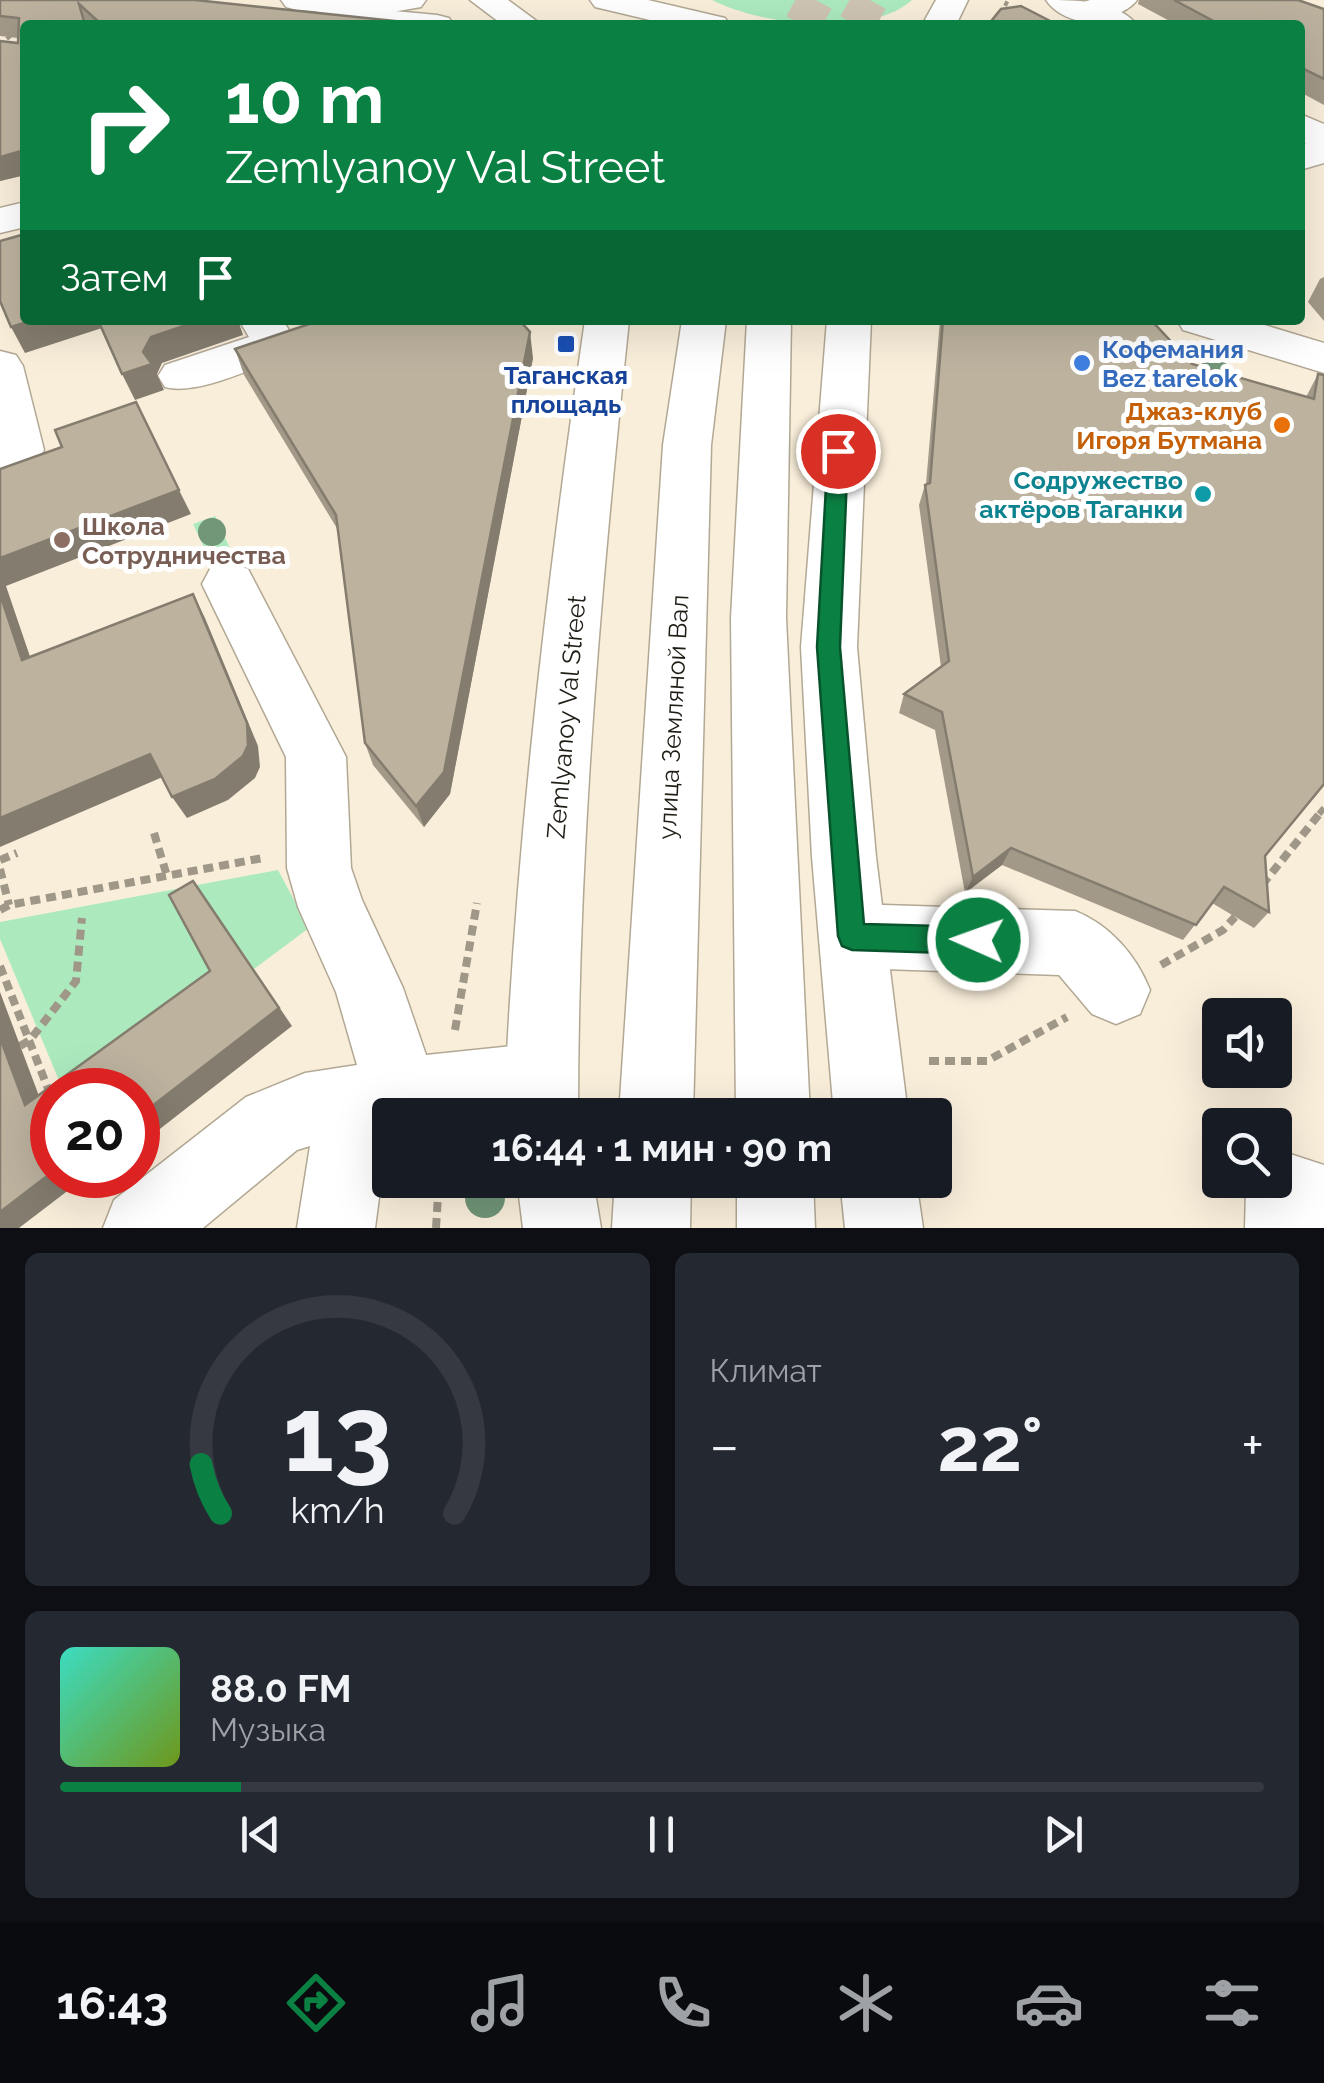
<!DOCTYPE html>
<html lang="ru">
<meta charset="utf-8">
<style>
body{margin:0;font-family:Raleway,sans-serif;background:#242831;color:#f1f3f6;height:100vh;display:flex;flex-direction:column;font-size:38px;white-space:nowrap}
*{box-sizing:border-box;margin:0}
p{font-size:32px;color:#9ea1a6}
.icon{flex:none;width:55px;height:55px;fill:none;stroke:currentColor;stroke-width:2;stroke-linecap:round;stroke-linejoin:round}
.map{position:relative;height:1228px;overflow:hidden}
.panel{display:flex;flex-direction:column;gap:25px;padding:25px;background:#0d0f14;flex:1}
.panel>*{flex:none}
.top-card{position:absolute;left:20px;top:20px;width:1285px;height:305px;border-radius:10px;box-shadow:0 10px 40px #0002;background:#0b8043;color:#fff;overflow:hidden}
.fabs{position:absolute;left:1202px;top:998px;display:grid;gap:20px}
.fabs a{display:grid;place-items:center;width:90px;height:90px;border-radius:10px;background:#171b24;box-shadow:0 10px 40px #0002;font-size:50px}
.speed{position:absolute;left:30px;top:1068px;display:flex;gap:20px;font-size:50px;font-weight:700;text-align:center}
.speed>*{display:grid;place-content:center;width:130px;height:130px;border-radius:50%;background:#171b24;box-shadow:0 10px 40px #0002;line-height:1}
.speed .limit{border:15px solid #d22;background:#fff;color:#111}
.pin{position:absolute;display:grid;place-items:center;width:85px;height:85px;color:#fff;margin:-42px;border:5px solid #fff;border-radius:50%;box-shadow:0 2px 10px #0007}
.me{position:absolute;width:110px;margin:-55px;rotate:272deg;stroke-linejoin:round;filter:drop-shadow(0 0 8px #0008)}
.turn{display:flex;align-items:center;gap:35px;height:210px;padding:0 40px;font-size:45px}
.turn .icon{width:130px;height:130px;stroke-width:2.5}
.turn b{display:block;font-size:70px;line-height:85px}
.then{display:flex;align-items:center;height:95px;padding:0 40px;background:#0003;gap:20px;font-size:38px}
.big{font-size:75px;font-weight:700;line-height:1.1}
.panel .card{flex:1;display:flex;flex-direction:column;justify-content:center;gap:15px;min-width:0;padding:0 35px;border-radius:15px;background:#242831}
.panel .dial{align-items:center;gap:0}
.dial svg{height:260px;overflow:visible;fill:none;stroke:#363941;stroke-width:7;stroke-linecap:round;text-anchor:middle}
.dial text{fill:#f1f3f6;stroke:none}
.song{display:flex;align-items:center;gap:30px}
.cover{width:120px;height:120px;border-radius:15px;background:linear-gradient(135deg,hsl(170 70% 55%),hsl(80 70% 35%))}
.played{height:10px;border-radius:5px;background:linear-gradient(90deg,#0b8043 15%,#363941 15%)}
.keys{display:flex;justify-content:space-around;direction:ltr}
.heat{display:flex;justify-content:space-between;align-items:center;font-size:55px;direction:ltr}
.panel .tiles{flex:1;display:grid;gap:25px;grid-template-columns:1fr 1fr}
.card:last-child{grid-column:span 2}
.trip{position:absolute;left:372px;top:1098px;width:580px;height:100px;border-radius:10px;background:#171b24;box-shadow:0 10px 40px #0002;font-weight:700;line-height:100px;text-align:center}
.tab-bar{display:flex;height:160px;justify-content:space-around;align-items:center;background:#090b0e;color:#9ea1a6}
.tab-bar .icon{width:70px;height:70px}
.tab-bar .current{color:#0b8043}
.tab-bar b{font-size:45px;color:#f1f3f6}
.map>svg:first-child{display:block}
</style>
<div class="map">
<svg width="1324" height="1228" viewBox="0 0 1324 1228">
<rect width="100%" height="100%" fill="#f9eeda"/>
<g fill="#aceabe">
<path d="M 712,0 L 912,0 C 868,39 761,25 712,0 Z"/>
<path d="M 215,516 L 234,557 L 231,567 L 214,568 L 193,524 Z"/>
<path d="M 278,870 L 309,928 L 254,969 L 242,951 L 63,1090 L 0,939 L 0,922 Z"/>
</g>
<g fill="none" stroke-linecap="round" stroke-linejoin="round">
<g stroke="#cec4b3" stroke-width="36" stroke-dasharray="36 18" stroke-linecap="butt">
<path d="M 802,25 L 816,0"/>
<path d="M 856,25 L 870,0"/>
</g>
<g stroke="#b2a894" stroke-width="3">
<g id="minor">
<path d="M 1090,0 L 1137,0 C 1126,15 1096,22 1078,18 L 1074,11 L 1078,4 Z"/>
<path d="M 330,5 L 437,15 L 449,18 L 454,25 L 318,22 L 314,15 L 318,8 Z"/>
<path d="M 1324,138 L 1324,163 L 1300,170 L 1300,145 Z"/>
<path d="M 239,320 L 283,320 L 297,344 L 291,354 C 257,366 198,396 165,387 L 158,376 L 165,365 L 249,337 Z"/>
<path d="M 0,351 L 16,355 L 23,366 L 44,450 L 37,462 L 0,474 Z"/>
<path d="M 229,563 L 248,569 L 346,757 L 351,868 L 362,900 L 403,988 L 426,1055 L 541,1043 L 567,1053 L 577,1079 L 567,1105 L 541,1115 L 390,1115 L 375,1228 L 297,1228 L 310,1146 L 297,1150 L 203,1228 L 103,1228 L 114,1200 L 246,1097 L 305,1073 L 357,1065 L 336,992 L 298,907 L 287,868 L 286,757 L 202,584 L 210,569 Z"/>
<path d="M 852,904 L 1075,911 C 1110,925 1136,955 1150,990 L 1140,1014 L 1116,1024 L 1092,1014 L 1059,975 L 852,968 L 828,959 L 819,936 L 828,913 Z"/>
<path d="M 1284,1152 L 1324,1165 L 1324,1228 L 1245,1228 L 1246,1190 L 1250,1180 L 1275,1180 L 1275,1156 Z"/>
</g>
</g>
<g stroke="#b2a894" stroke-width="3">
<g id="major">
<path d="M 281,0 L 426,0 L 421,7 L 375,15 L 297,10 L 286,7 Z"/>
<path d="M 470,0 L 508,0 L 542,25 L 503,25 Z"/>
<path d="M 590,0 L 648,0 L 725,18 L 730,25 L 671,25 L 595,7 Z"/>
<path d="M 936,0 L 968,0 L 956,25 L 922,25 Z"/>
<path d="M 1046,0 C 1074,0 1118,0 1137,25 C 1108,25 1064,27 1046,0 Z"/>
<path d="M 1300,114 L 1324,124 L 1324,150 L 1300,141 Z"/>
<path d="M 25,202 L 25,227 L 0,233 L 0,208 Z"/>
<path d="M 585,320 L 629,320 C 601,584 578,850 578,1115 L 504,1115 C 515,849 547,583 585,320 Z"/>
<path d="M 682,320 L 726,320 L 711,445 L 693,1115 L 619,1115 L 663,445 Z"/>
<path d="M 747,320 L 791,320 L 786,618 L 810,1115 L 736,1115 L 731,618 Z"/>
<path d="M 827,320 L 871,320 L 857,647 L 876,857 L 908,1115 L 834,1115 L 812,857 L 801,647 Z"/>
<path d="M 1177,320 L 1248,320 L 1324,343 L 1324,373 L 1183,330 Z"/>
<path d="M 517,1180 L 593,1180 L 601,1228 L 523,1228 Z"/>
<path d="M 615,1180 L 691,1180 L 690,1228 L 612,1228 Z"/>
<path d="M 737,1180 L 813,1180 L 815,1228 L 737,1228 Z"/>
<path d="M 840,1180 L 916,1180 L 923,1228 L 845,1228 Z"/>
</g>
</g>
<g stroke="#9f9788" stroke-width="4" stroke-dasharray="5 4" stroke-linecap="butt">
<path d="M 1001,14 L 1008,0"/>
<path d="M 0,45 L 15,32"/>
</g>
<path stroke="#9f9788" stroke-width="6" stroke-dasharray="8 5" stroke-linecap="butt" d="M 1319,814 L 1324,808"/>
<g stroke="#9f9788" stroke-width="8" stroke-dasharray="10 6" stroke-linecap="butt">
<path d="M 154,833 L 167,876"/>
<path d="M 0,860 L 17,853"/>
<path d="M 0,869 L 9,905"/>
<path d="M 1262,885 L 1321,812"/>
<path d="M 0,910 L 9,905 L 263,858"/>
<path d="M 1161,965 L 1223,930 L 1235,917"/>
<path d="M 0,966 L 52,1099"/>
<path d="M 455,1030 L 477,903"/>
<path d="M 20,1046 L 30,1040 L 76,981 L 82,918"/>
<path d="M 929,1061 L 987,1061 L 1067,1017"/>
<path d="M 436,1228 L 439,1180"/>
</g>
<use href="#minor" fill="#fff" fill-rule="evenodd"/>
<use href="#major" fill="#fff" fill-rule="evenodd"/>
</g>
<g fill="#719678">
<circle cx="1214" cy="365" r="12"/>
<circle cx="212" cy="532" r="14"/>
<circle cx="485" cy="1198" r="20"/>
</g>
<g fill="#a29988">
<path d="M 0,0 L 433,25 L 25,25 L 25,175 L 0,181 L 18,38 L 0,36 Z"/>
<path d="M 1139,0 L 1298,0 L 1324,9 L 1324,105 L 1300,92 L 1300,25 L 1177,25 L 1138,4 Z"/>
<path d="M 1324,277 L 1324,321 L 1308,302 L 1320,279 Z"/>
<path d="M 940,320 L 1151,320 L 1192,364 L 1306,397 L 1318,374 L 1265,856 L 1269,912 L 1254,928 L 1212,903 L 1183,940 L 1002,865 L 965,893 L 935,730 L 899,713 L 904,694 L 941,667 L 919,505 L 925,485 L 926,484 Z"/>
<path d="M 235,349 L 533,358 L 450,794 L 424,827 L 373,765 L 365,743 L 338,530 L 244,375 Z"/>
</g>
<g fill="#847d6f">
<path d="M 25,150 L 25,175 L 0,181 L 0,157 Z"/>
<path d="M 33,320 L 98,320 L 102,328 L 25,353 L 11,327 Z"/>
<path d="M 201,320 L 238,320 L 243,335 L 162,363 L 157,374 L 164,390 L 135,400 L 122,374 L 143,352 L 151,337 Z"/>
<path d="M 530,332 L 533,358 L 450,794 L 424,827 L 416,806 Z"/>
<path d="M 179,490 L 191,514 L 6,586 L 39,683 L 22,660 L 0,594 L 0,558 Z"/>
<path d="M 193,594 L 205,618 L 258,746 L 260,767 L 255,778 L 228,800 L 187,818 L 172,797 Z"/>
<path d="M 150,754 L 165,776 L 0,847 L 0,818 Z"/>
<path d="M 1011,848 L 1002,865 L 965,893 L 973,877 Z"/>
<path d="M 193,881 L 292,1026 L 138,1146 L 138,1117 L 279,1008 Z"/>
<path d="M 0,992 L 48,1120 L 25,1105 L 0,1038 Z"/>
<path d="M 51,1173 L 62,1175 L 101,1175 L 77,1193 L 70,1189 L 19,1228 L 0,1228 L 0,1212 Z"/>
</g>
<g fill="#bcb29e" stroke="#847d6f" stroke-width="2.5">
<path d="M 0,0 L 195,0 L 433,25 L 102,25 L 79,4 L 85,25 L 25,25 L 25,150 L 0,157 L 0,41 L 18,43 L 19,18 L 0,16 Z"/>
<path d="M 1174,0 L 1298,0 L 1324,9 L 1324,79 L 1300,67 L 1300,25 L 1221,25 Z"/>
<path d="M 1021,6 L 1058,25 L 988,25 L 1001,9 Z"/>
<path d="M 25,234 L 25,320 L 33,320 L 11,327 L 0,301 L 0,241 Z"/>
<path d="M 98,320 L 201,320 L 151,337 L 143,352 L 152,364 L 122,374 Z"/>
<path d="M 321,320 L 519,320 L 530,332 L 444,772 L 416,806 L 365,743 L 336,515 L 235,349 Z"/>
<path d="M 943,320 L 1151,320 L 1192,364 L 1314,399 L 1318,374 L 1324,375 L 1324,784 L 1265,856 L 1269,912 L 1224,887 L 1196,925 L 1011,848 L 973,877 L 942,712 L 904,694 L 949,661 L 925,485 L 930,483 Z"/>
<path d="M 136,402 L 179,490 L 0,558 L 0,469 L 62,447 L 55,430 Z"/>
<path d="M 0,594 L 22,660 L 193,594 L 247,723 L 248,745 L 243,756 L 215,779 L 172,797 L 150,754 L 0,818 Z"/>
<path d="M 193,881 L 279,1008 L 138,1117 L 138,1090 L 52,1090 L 52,1175 L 62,1175 L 54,1181 L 51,1173 L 0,1212 L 0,1038 L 25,1105 L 210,971 L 169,895 Z"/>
</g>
<path fill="#0b8043" stroke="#07532c" stroke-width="2.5" d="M 838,444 L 848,451 L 840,647 L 864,924 L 978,927 L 988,931 L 992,940 L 988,950 L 978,954 L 852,950 L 842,946 L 838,936 L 817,647 L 828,451 Z"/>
<rect fill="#1a4fb4" stroke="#fff" stroke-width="4" x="556" y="334" width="20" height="20" rx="5"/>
<circle fill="#3f7fe0" stroke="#fff" stroke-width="4" cx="1082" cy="363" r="10"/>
<circle fill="#e8710a" stroke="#fff" stroke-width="4" cx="1282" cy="425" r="10"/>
<circle fill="#0f9aa8" stroke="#fff" stroke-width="4" cx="1203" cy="494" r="10"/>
<circle fill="#8d6e63" stroke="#fff" stroke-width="4" cx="62" cy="540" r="10"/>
<g text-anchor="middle" stroke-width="10" stroke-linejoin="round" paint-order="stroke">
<g font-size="25" font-weight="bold" fill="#366cbe" stroke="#fff" text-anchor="start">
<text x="1102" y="358">Кофемания<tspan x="1102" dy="29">Bez tarelok</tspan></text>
</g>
<g font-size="25" font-weight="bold" fill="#164399" stroke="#fff">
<text x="566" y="384">Таганская<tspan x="566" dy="29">площадь</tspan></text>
</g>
<g font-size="25" font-weight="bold" fill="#c56008" stroke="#fff" text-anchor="end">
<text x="1262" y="420">Джаз-клуб<tspan x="1262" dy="29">Игоря Бутмана</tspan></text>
</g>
<g font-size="25" font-weight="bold" fill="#0d838f" stroke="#fff" text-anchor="end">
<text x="1183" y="489">Содружество<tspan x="1183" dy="29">актёров Таганки</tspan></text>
</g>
<g font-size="25" font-weight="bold" fill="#785e54" stroke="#fff" text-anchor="start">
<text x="82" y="535">Школа<tspan x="82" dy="29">Сотрудничества</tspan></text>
</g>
<g font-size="25" fill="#201d15" stroke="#fff">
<text transform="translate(566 717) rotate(-85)" y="9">Zemlyanoy Val Street</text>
<text transform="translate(673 717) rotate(-87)" y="9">улица Земляной Вал</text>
</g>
</g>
</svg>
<div class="fabs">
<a><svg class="icon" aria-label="sound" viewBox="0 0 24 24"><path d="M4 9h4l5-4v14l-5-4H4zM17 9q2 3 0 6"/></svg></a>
<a><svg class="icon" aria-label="search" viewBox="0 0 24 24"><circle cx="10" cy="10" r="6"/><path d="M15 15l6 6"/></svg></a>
</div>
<div class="speed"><div class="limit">20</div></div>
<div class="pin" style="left:838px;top:451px;background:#d93025"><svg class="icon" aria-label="arrive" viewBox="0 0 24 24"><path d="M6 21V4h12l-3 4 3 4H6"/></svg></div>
<svg class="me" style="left:978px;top:940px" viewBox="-20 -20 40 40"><circle r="17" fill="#0b8043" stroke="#fff" stroke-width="3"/><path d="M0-11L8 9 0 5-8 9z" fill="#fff"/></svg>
<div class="trip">16:44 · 1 мин · 90 m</div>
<div class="top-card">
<div class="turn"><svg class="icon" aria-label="right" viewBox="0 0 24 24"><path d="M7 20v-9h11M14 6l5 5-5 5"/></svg><div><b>10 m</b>Zemlyanoy Val Street</div></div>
<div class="then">Затем<svg class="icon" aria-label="arrive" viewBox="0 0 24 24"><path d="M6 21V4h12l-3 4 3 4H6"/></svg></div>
</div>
</div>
<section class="panel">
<div class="tiles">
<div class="card dial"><svg viewBox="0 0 100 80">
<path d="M14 69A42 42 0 1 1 86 69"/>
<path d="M14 69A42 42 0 0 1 8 54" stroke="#0b8043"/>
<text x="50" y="56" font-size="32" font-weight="700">13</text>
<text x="50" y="72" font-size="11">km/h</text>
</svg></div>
<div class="card"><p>Климат</p>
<div class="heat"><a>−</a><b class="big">22°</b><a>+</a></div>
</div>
<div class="card">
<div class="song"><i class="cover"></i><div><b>88.0 FM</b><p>Музыка</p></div></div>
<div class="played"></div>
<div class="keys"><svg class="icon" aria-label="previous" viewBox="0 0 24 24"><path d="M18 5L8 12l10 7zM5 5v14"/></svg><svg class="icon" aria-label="pause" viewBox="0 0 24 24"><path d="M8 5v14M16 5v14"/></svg><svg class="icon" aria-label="next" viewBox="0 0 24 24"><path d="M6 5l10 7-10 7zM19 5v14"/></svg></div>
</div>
</div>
</section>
<nav class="tab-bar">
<b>16:43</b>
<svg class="icon current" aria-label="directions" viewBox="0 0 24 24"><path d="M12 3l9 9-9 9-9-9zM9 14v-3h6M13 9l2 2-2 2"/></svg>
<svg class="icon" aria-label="music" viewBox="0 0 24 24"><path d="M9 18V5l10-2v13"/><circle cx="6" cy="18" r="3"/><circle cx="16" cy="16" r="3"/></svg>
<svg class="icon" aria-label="phone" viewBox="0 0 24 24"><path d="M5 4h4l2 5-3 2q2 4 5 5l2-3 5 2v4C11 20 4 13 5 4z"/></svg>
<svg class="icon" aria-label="climate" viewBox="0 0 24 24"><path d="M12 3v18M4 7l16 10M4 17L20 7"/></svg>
<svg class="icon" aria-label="car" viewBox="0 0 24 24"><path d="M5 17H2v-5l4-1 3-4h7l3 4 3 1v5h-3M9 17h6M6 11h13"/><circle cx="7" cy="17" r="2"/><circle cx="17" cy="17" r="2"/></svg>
<svg class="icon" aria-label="filters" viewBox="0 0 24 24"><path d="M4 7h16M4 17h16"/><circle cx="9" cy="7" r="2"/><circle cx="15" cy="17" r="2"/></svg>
</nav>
